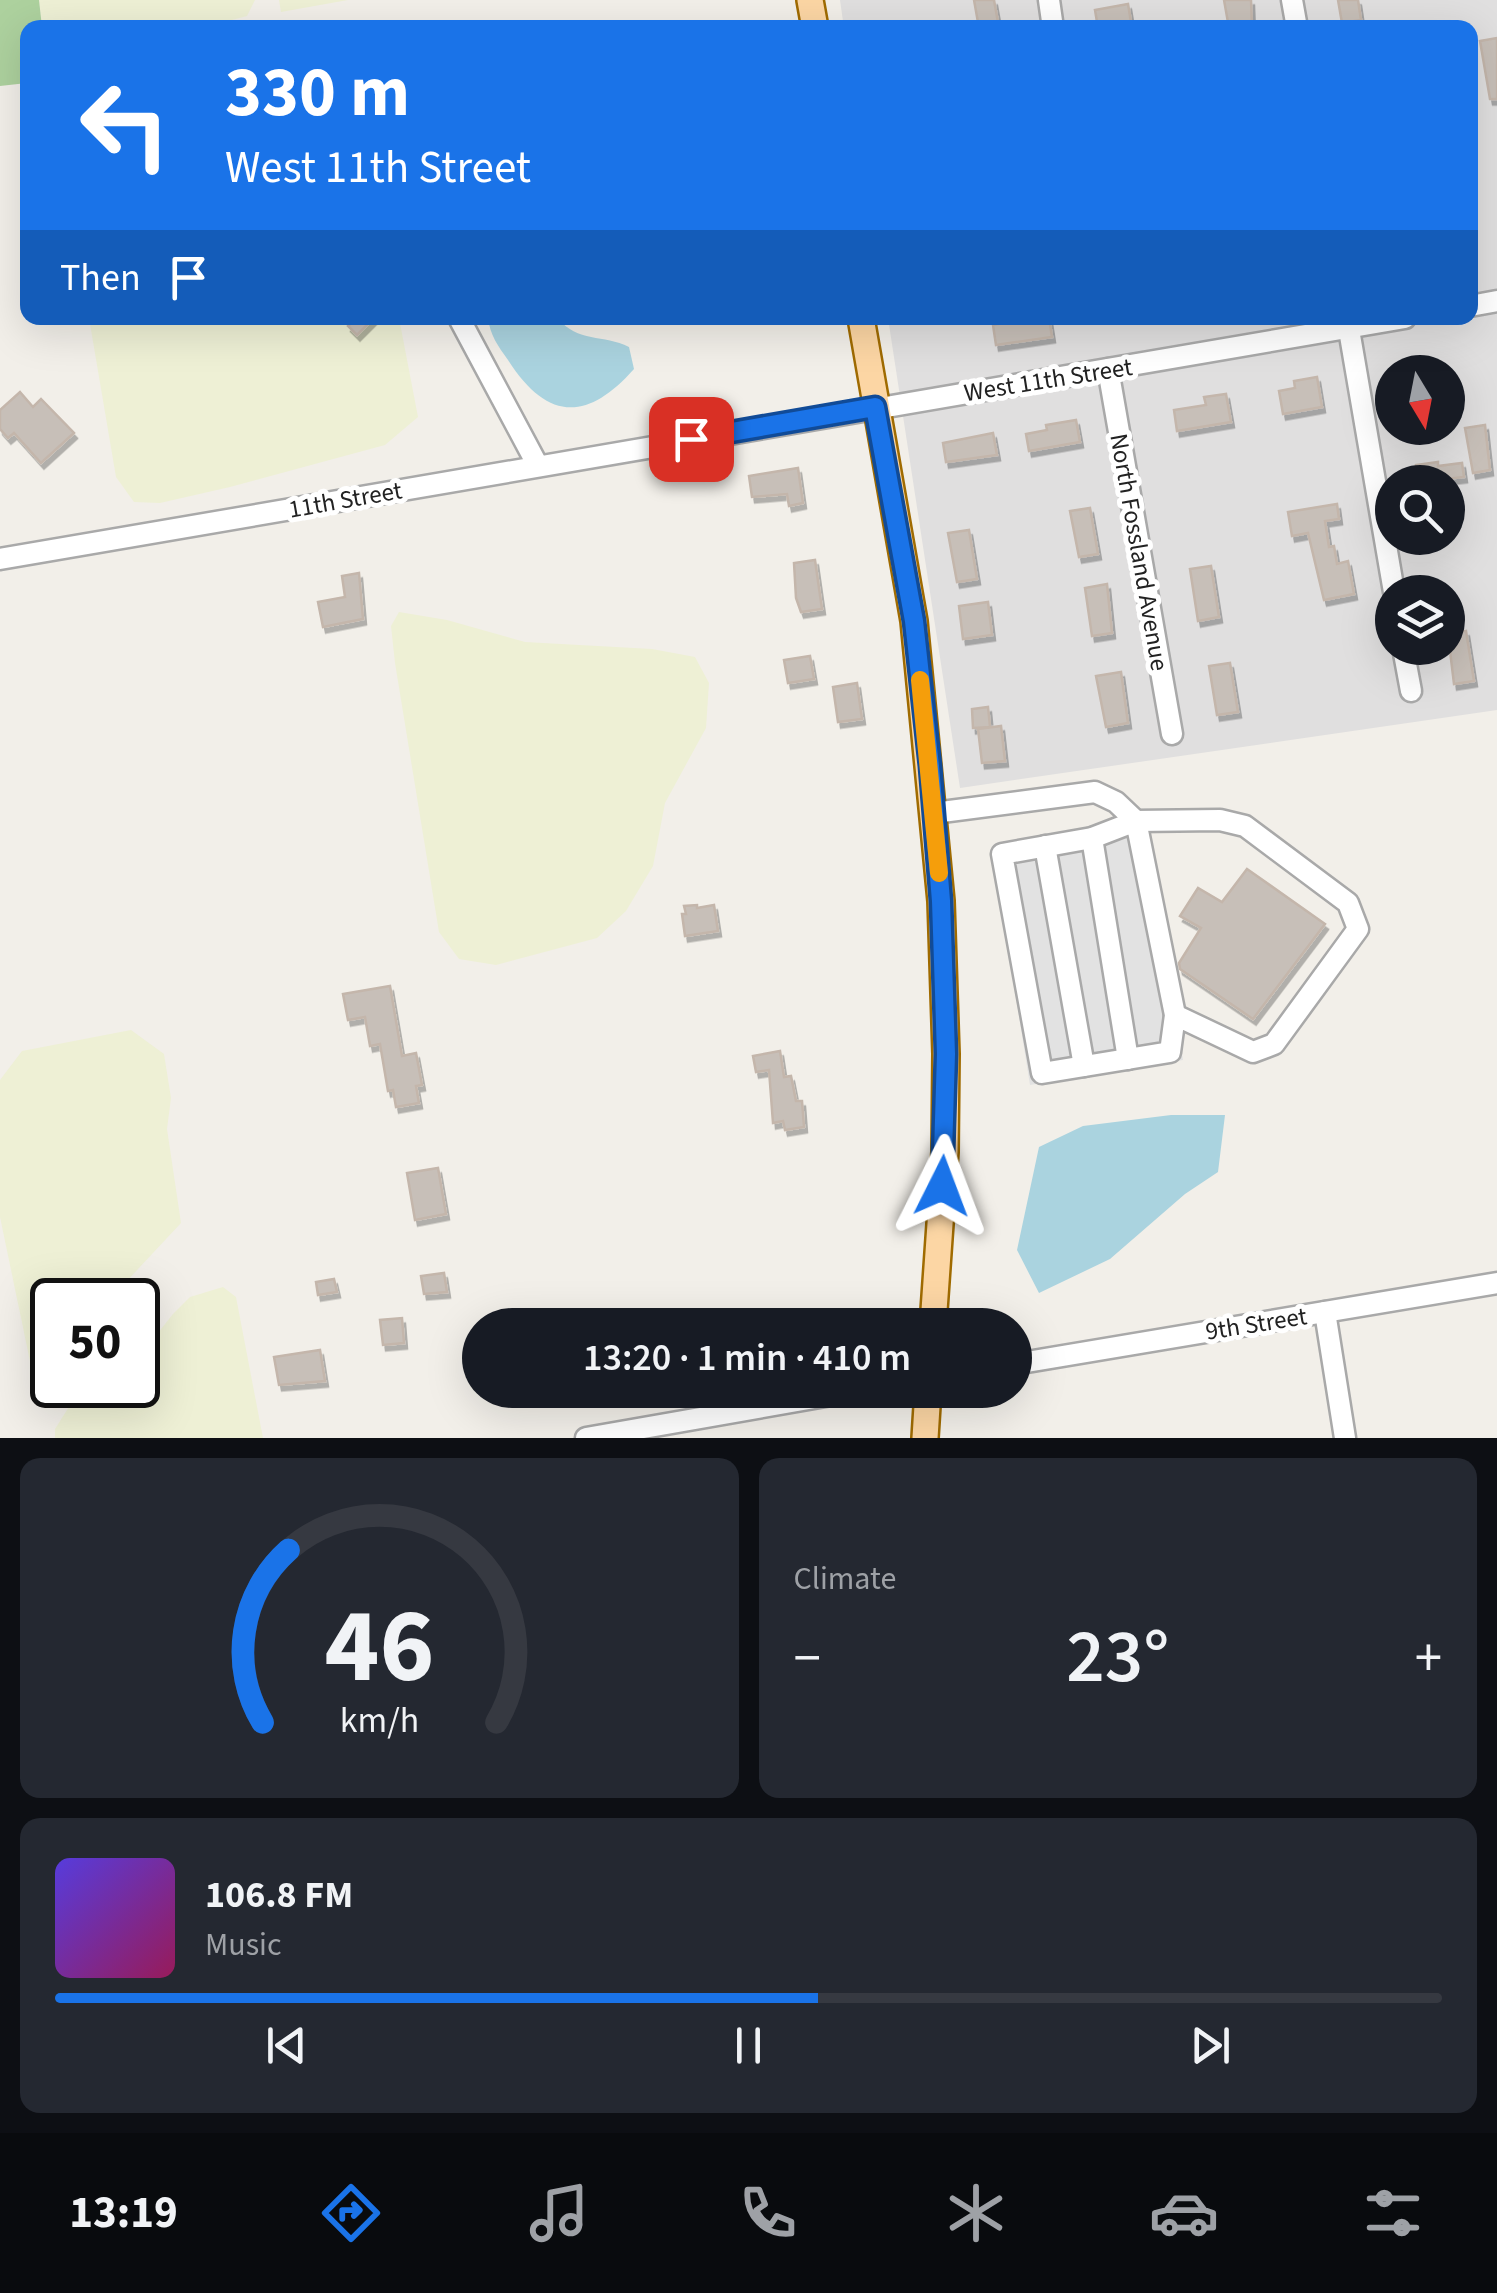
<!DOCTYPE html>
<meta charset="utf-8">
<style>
body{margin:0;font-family:"Source Sans 3",sans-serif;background:#242831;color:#f1f3f6;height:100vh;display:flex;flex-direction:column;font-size:38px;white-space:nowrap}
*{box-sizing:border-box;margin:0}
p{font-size:32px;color:#9ea1a6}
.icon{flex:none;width:55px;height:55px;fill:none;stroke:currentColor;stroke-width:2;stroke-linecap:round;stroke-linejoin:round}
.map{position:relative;height:1438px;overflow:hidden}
.drawer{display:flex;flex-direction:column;gap:20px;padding:20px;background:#0d0f14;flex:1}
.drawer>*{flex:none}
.hud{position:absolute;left:20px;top:20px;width:1458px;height:305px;border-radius:20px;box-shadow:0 10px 40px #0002;background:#1a73e8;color:#fff;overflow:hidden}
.needle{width:65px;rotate:170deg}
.buttons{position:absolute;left:1375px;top:355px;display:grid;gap:20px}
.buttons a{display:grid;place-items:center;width:90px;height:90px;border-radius:50%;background:#171b24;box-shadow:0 10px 40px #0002;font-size:50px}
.speed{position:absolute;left:30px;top:1278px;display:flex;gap:20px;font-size:50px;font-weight:700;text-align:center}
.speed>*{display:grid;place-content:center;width:130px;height:130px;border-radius:50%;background:#171b24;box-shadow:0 10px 40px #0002;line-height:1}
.speed .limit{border:5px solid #111;border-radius:15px;background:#fff;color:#111}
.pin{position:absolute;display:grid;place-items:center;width:85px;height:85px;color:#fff;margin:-42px;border-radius:20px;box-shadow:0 5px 15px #0006}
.me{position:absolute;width:110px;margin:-55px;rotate:3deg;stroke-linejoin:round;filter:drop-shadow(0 0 8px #0008)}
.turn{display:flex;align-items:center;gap:35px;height:210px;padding:0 40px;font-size:45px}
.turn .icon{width:130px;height:130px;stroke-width:2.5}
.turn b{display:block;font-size:70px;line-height:85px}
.then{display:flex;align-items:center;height:95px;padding:0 40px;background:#0003;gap:20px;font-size:38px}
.big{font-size:75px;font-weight:600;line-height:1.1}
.drawer .tile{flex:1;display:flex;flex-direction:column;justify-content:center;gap:15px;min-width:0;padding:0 35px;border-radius:20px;background:#242831}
.drawer .dial{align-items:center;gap:0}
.dial svg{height:260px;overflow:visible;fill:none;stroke:#363941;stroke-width:7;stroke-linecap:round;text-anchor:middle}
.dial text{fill:#f1f3f6;stroke:none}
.song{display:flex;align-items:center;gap:30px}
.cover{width:120px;height:120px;border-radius:15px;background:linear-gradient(135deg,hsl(250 70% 55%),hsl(330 70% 35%))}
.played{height:10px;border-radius:5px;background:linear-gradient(90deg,#1a73e8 55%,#363941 55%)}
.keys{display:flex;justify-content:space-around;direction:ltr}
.heat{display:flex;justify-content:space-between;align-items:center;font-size:55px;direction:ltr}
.drawer .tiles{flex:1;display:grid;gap:20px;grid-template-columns:1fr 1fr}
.tile:last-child{grid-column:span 2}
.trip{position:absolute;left:462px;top:1308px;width:570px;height:100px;border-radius:50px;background:#171b24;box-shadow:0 10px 40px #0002;font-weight:600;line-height:100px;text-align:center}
.tab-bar{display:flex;height:160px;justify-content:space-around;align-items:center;background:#090b0e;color:#9ea1a6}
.tab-bar .icon{width:70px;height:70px}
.tab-bar .on{color:#1a73e8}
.tab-bar b{font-size:45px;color:#f1f3f6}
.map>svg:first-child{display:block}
</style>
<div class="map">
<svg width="1497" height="1438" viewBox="0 0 1497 1438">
<defs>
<filter id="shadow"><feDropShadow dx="3" dy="5.5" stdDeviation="0" flood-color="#0004"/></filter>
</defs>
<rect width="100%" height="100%" fill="#f2efe9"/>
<path fill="#e0dfdf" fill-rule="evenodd" d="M 840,0 L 1497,0 L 1497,710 L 960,788 L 888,318 L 1470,318 L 1470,28 L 844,28 ZM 1392,372 L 1448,372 L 1448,428 L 1392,428 ZM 1392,482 L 1448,482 L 1448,538 L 1392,538 ZM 1392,592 L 1448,592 L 1448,648 L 1392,648 Z"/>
<g fill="#eef0d5">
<path d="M 39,0 L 255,0 L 247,16 L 202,28 L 42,27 Z"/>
<path d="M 279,0 L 348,0 L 281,12 Z"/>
<path d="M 89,318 L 399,318 L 418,417 L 385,445 L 230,487 L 160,503 L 134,502 L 116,477 Z"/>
<path d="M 399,612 L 447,620 L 525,642 L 652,649 L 695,657 L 709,683 L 706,728 L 665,803 L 653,866 L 626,911 L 597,938 L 496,965 L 459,959 L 439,932 L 395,663 L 391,626 Z"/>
<path d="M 131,1030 L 164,1054 L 171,1098 L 167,1129 L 181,1223 L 109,1300 L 52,1300 L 52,1367 L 31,1366 L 0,1217 L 0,1080 L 22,1051 Z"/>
<path d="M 223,1287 L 236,1297 L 263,1438 L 55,1438 L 55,1429 L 72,1402 L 100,1385 L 138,1385 L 138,1358 L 173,1314 L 190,1297 Z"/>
</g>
<path fill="#add19e" d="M 0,0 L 39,0 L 42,27 L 28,28 L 27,83 L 0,86 Z"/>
<path fill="#e2e2e2" d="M 1143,829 L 1183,1060 L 1030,1085 L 993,854 Z"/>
<g fill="#aad3df">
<path d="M 488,318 L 558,318 C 577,343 604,334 629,347 L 634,369 C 587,422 547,421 508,360 C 498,346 490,335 488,318 Z"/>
<path d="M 1171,1115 L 1225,1115 L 1218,1172 L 1185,1194 L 1110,1259 L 1039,1293 L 1017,1250 L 1039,1147 L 1083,1126 Z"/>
</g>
<g fill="#c7bfb8" stroke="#c4b6ab" stroke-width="2.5" filter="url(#shadow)">
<path d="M 974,0 L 994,0 L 999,28 L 979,28 Z"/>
<path d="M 1224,0 L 1251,0 L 1252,28 L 1229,28 Z"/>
<path d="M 1338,0 L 1358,0 L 1361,20 L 1342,23 Z"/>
<path d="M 1128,4 L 1132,28 L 1098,28 L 1095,10 Z"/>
<path d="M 1497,38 L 1497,99 L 1490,99 L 1480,41 Z"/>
<path d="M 356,318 L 374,318 L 357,335 L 348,326 Z"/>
<path d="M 1014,318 L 1049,318 L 1052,337 L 996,345 L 993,325 L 1014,321 Z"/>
<path d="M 1317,377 L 1322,407 L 1283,414 L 1279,391 L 1295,388 L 1294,381 Z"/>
<path d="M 20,392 L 33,407 L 41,399 L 74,433 L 41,463 L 14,433 L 8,438 L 0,429 L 0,410 Z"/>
<path d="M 1226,394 L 1231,422 L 1177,431 L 1174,410 L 1206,405 L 1204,397 Z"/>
<path d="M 1076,420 L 1080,442 L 1029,451 L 1026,434 L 1047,430 L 1046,425 Z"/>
<path d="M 1485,425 L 1490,470 L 1473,473 L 1465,428 Z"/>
<path d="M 993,433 L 997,455 L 946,462 L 943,443 Z"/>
<path d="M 1438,462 L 1438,466 L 1462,463 L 1464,477 L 1418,482 L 1416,465 Z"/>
<path d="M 798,468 L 803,503 L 789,506 L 787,494 L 752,497 L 749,476 Z"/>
<path d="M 1337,504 L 1339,519 L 1325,521 L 1329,547 L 1334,546 L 1337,564 L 1348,561 L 1354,594 L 1324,600 L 1308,533 L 1292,536 L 1288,512 Z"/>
<path d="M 1090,508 L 1098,554 L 1079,557 L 1070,511 Z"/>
<path d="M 969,530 L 977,579 L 957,582 L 948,533 Z"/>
<path d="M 815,560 L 822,609 L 801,612 L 796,598 L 794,563 Z"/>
<path d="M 1211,566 L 1219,617 L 1198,621 L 1190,569 Z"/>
<path d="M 359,573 L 363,619 L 323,627 L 318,602 L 345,597 L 342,576 Z"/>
<path d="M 1107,584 L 1112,633 L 1092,636 L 1085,588 Z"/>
<path d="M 988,602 L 992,635 L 963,639 L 959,606 Z"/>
<path d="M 1466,631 L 1474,681 L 1454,684 L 1448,634 Z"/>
<path d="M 810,656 L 814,679 L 788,683 L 784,660 Z"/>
<path d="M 1230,663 L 1238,712 L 1217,715 L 1209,666 Z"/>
<path d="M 1121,672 L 1128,723 L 1106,727 L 1096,676 Z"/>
<path d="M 857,683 L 862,719 L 838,722 L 833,687 Z"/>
<path d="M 988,707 L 990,727 L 973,728 L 972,709 Z"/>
<path d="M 1001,726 L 1005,761 L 982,763 L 978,729 Z"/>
<path d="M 1247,869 L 1325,924 L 1253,1019 L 1180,969 L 1179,963 L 1201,928 L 1180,916 L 1198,888 L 1222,902 Z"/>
<path d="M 697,905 L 697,908 L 714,905 L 718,931 L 685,936 L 682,914 L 686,914 L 684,906 Z"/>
<path d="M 390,986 L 402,1056 L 416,1053 L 422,1085 L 416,1086 L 419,1103 L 396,1107 L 393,1090 L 388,1091 L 380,1044 L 370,1046 L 365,1017 L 348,1020 L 343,994 Z"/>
<path d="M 780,1051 L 784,1077 L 791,1076 L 796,1101 L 802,1101 L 804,1127 L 785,1130 L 783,1121 L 773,1123 L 769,1070 L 756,1072 L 753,1056 Z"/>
<path d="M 438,1168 L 446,1214 L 415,1220 L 407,1173 Z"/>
<path d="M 444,1273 L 447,1292 L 424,1294 L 421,1276 Z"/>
<path d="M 334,1279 L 337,1292 L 318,1295 L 316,1282 Z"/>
<path d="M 402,1318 L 404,1343 L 383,1345 L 380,1320 Z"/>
<path d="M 320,1350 L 325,1381 L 279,1385 L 274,1357 Z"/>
</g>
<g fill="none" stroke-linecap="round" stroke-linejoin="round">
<g stroke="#a9a9a9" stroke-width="25">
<g id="minor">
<path d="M 1049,0 L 1053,28"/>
<path d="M 1292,0 L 1297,28"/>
<path d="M 1470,306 L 1497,301"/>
<path d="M 459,318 L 538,466"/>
<path d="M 1347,318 L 1394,592"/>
<path d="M 1108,369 L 1172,734"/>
<path d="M 0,559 L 1405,318"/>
<path d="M 1403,648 L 1411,691"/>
<path d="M 934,813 L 1095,792 L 1116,802 L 1136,821 L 1220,820 L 1245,826 L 1348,903 L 1358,929 L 1274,1044 L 1253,1052 L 1175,1015"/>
<path d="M 1136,821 L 1175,1015 L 1170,1052 L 1042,1073 L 1002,854 L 1092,838 Z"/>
<path d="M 1092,838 L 1128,1059"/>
<path d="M 1045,846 L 1084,1066"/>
<path d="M 1325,1312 L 1345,1438"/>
<path d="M 1015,1364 L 1497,1283"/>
<path d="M 586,1438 L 860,1390"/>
</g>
</g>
<g stroke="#a06b00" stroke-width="30">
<g id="major">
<path d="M 810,0 L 815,28"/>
<path d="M 861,318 L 914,621 L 941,901 L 946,1054 L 945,1152 L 933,1325"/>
<path d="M 925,1438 L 928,1390"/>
</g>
</g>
<use href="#minor" stroke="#fff" stroke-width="20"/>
<use href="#major" stroke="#fcd6a4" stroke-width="25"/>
</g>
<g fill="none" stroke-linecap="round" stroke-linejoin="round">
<g stroke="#114b97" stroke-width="25">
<path id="route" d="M 691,439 L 875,407 L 914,621 L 930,766 L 941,901 L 946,1054 L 942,1186"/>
</g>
<use href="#route" stroke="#1a73e8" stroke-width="18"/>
<path stroke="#f59e0b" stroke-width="18" d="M 920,680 L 939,873"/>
</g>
<g text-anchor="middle" stroke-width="10" stroke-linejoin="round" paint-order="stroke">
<g font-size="25" fill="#222" stroke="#fff">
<text transform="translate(1048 379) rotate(-9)" y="9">West 11th Street</text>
<text transform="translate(345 499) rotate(-10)" y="9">11th Street</text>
<text transform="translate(1140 552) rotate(80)" y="9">North Fossland Avenue</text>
<text transform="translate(1256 1323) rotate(-9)" y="9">9th Street</text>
</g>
</g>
</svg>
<div class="buttons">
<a><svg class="needle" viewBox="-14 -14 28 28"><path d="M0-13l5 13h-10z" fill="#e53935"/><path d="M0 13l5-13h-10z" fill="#9ea1a6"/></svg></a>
<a><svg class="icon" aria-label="search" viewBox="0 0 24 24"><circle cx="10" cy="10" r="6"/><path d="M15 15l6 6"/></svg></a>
<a><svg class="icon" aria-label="layers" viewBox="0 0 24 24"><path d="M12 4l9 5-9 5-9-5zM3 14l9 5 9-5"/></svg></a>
</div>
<div class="speed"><div class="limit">50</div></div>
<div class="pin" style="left:691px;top:439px;background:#d93025"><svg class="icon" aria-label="arrive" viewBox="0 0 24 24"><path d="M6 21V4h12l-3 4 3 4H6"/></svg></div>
<svg class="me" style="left:942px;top:1186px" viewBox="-20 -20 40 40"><path d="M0-17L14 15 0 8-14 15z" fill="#1a73e8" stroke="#fff" stroke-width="4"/></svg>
<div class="trip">13:20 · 1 min · 410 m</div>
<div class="hud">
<div class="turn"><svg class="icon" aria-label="left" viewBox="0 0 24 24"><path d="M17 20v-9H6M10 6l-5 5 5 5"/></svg><div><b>330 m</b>West 11th Street</div></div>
<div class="then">Then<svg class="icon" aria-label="arrive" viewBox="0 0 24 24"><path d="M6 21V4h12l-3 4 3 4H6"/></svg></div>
</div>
</div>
<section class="drawer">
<div class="tiles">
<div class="tile dial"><svg viewBox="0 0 100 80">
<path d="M14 69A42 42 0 1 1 86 69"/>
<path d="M14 69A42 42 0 0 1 22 16" stroke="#1a73e8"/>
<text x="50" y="56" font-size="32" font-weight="700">46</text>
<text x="50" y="72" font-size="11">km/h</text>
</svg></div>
<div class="tile"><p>Climate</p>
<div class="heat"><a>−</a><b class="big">23°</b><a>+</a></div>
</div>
<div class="tile">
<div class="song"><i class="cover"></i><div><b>106.8 FM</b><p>Music</p></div></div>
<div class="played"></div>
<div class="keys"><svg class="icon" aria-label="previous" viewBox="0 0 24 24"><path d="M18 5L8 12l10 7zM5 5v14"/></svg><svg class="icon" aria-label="pause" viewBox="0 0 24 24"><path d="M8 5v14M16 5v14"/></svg><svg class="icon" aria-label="next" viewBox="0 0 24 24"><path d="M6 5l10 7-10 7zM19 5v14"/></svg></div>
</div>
</div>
</section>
<nav class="tab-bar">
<b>13:19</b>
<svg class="icon on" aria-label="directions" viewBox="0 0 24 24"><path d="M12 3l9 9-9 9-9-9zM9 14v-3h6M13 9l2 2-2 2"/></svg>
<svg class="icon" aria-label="music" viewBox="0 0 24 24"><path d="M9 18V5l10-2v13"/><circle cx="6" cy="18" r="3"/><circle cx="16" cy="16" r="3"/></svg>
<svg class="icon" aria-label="phone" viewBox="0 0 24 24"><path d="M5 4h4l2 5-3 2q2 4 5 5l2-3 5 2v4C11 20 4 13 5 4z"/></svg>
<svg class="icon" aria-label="climate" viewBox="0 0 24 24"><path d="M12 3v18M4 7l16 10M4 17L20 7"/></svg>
<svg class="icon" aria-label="car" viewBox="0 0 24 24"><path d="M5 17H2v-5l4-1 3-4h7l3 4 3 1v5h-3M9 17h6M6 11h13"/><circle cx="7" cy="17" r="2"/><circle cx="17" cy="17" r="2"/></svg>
<svg class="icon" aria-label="filters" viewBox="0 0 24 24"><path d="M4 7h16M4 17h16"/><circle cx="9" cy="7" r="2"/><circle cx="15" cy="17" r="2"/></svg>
</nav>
